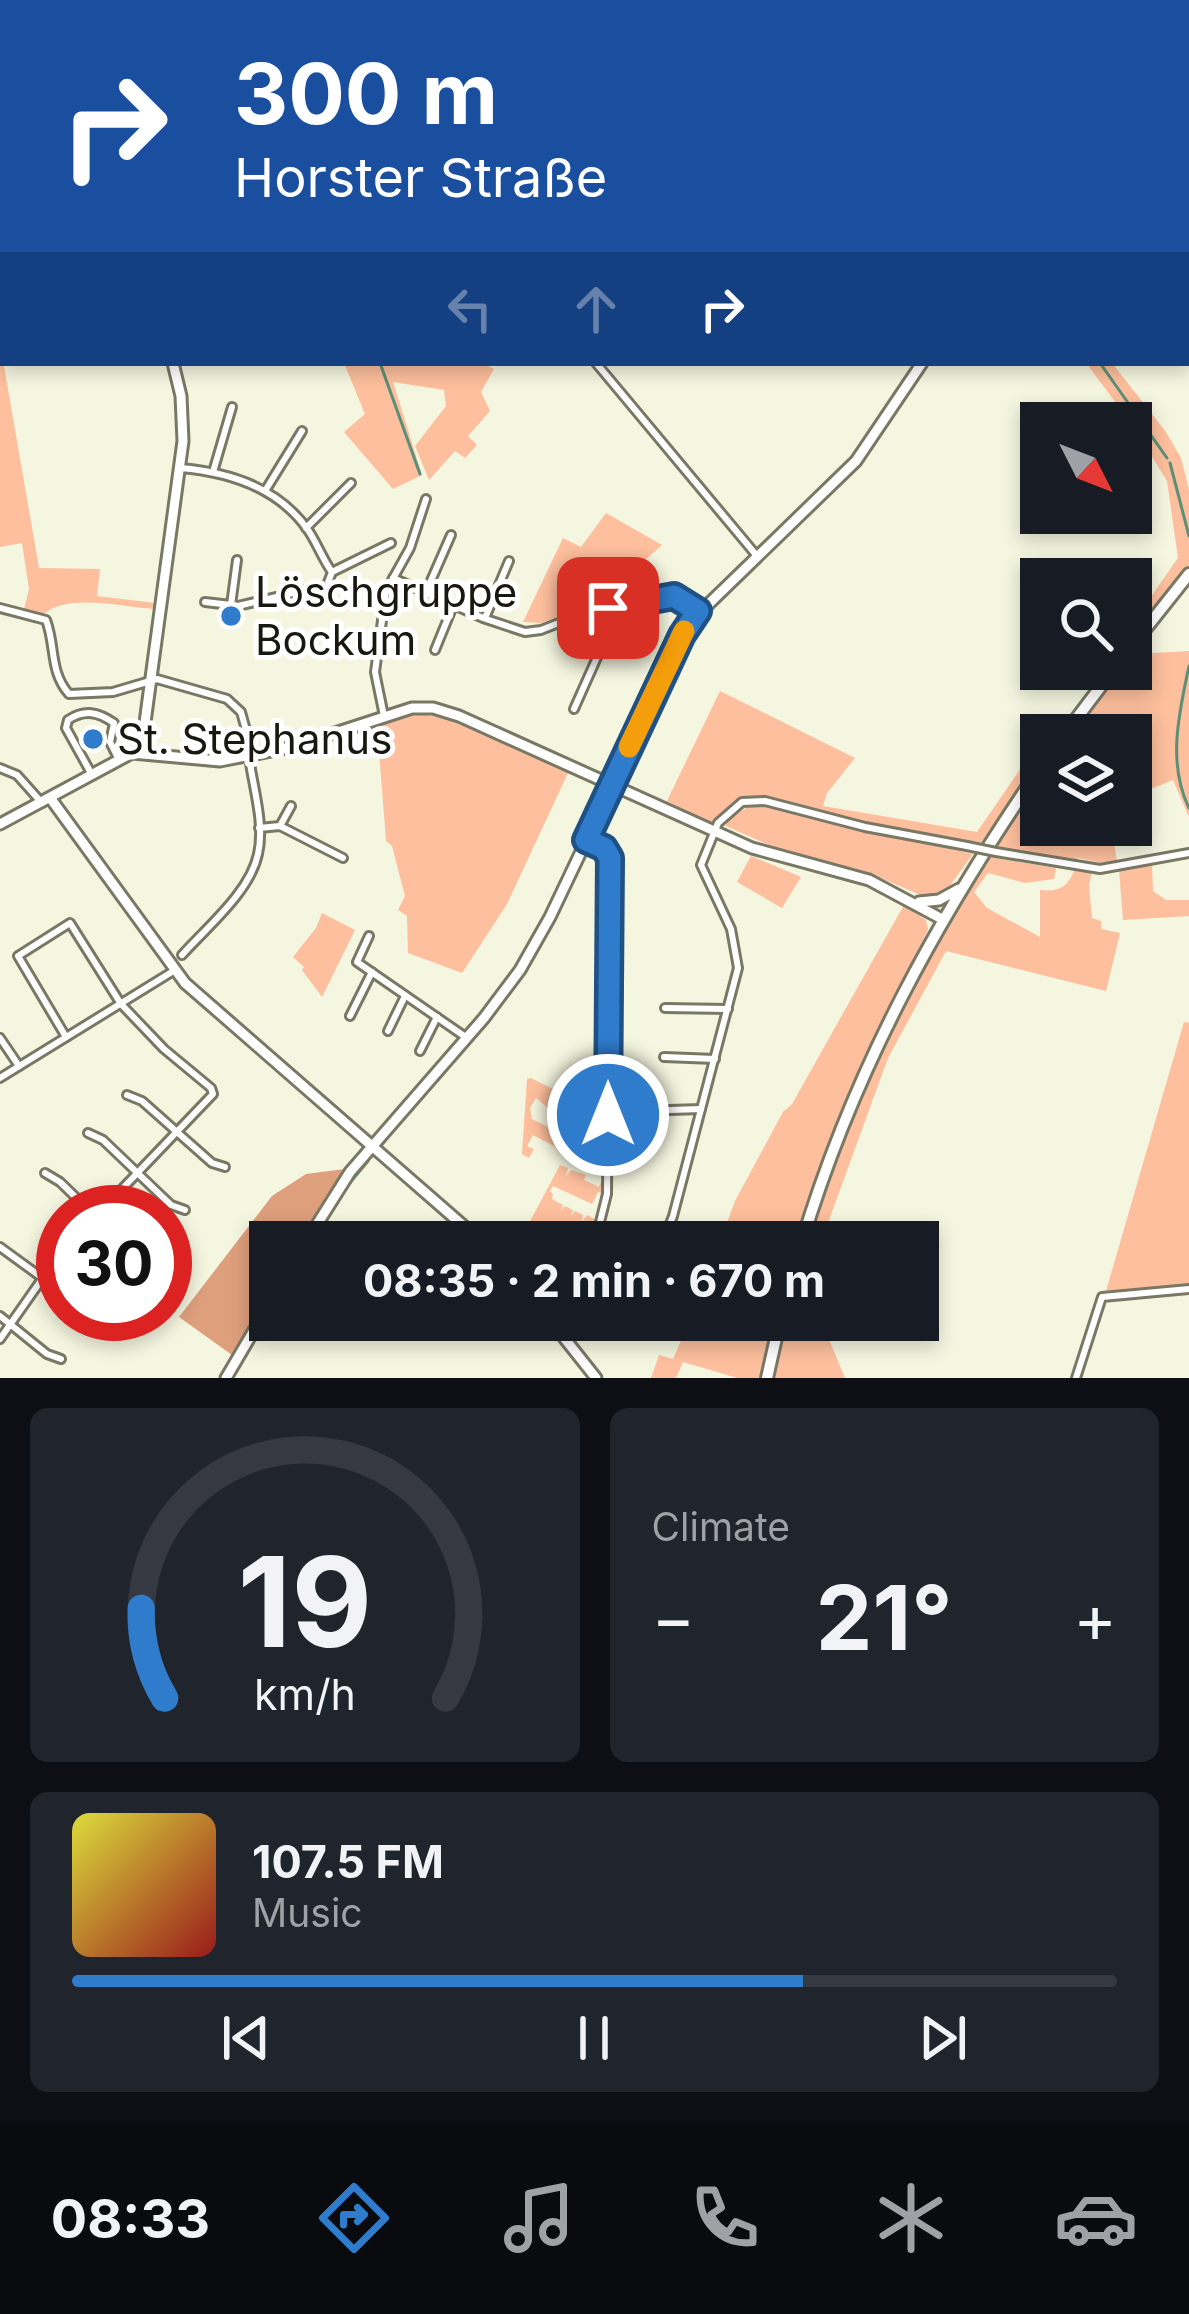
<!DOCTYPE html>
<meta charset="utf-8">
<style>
body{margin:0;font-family:Inter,sans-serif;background:#20242c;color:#f1f3f6;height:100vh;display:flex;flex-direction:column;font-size:45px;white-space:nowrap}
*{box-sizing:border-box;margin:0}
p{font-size:39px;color:#9ea1a6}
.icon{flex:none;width:66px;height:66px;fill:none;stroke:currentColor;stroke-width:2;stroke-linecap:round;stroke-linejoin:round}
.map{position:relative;height:1378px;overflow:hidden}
.panel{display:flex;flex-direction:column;gap:30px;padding:30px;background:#0d0f14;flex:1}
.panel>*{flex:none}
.top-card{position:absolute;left:0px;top:0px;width:1191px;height:366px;box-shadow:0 6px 18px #0003;background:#1a4fa0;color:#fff;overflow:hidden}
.needle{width:78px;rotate:132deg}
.fabs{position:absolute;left:1020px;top:402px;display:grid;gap:24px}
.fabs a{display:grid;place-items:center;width:132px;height:132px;border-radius:0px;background:#171b24;box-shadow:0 6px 18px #0003;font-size:60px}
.speed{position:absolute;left:36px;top:1185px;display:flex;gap:24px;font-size:60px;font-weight:700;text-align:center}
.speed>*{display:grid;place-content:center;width:156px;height:156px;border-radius:50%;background:#171b24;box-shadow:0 6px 18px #0003;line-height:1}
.speed .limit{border:18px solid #d22;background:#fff;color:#111}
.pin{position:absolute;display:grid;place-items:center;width:102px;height:102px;color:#fff;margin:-51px;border-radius:24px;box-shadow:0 6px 18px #0006}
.me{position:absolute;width:132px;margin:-66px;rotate:0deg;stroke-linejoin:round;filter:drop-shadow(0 0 9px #0008)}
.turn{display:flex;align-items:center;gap:42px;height:252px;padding:0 36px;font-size:54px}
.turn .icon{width:156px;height:156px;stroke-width:2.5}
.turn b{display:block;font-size:84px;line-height:102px}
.lanes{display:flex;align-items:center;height:114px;padding:0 36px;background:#0003;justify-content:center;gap:60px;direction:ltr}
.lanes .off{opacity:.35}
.big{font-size:90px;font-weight:700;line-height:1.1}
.panel .widget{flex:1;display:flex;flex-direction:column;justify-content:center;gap:18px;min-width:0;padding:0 42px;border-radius:18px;background:#20242c}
.panel .dial{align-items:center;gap:0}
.dial svg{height:312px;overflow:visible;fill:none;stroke:#363941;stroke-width:7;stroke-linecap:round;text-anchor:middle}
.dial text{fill:#f1f3f6;stroke:none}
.song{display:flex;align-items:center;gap:36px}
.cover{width:144px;height:144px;border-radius:18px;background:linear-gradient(135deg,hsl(60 70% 55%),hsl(0 70% 35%))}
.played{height:12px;border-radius:6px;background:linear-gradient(90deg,#2f7ccc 70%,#363941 70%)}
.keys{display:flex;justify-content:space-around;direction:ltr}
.heat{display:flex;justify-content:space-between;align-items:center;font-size:66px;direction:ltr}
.panel .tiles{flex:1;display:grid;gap:30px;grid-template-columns:1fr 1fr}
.widget:last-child{grid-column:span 2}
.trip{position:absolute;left:249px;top:1221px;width:690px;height:120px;border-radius:0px;background:#171b24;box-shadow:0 6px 18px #0003;font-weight:700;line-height:120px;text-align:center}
.tab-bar{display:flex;height:192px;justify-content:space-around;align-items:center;background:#090b0e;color:#9ea1a6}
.tab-bar .icon{width:84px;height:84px}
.tab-bar .current{color:#2f7ccc}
.tab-bar b{font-size:54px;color:#f1f3f6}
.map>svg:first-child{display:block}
</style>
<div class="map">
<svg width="1189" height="1378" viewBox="0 0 1189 1378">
<rect width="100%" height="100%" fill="#f5f6e0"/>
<g fill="#fdbf9d">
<path d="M 0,343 L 39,568 L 100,569 L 97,596 L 155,603 L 153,609 C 124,607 67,593 44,614 L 24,609 L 29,589 L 22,543 L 0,547 Z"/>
<path d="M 344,363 L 482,363 L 494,369 L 481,392 L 490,411 L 468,436 L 477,445 L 465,458 L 455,451 L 429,480 L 415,446 L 446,406 L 444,390 L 393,382 L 422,475 L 393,489 L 344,432 L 365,414 Z"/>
<path d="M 1086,363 L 1112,363 L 1166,432 L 1181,458 L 1189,490 L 1189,565 L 1131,637 L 1131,625 L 1178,558 L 1167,481 L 1131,423 Z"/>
<path d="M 606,513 L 662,545 L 625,578 L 601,571 L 586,607 L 541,623 L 523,622 L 563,538 L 581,547 Z"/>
<path d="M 1189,651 L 1189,817 L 1173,780 L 1141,793 L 1147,815 L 1131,817 L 1131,735 L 1073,735 L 1123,669 L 1131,669 L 1134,654 Z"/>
<path d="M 720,691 L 855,758 L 827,793 L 823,806 L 977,832 L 1041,739 L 1041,757 L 980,844 L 822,813 L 769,796 L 740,799 L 711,823 L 667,801 Z"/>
<path d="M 409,714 C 463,713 520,750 568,773 L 507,904 L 462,973 L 408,953 L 407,916 L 398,910 L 405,896 L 392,846 L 386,841 L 377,725 Z"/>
<path d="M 1041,781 L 1041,825 L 1111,825 L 1117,861 L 1102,863 L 1078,858 L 1074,863 L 995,846 Z"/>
<path d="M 755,803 L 973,854 L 946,891 L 927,898 L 865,871 L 780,850 L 726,826 L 727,819 Z"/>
<path d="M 751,856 L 801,877 L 782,908 L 737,882 Z"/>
<path d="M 988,857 L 1056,868 L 1054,879 L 1025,883 L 988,873 L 974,892 L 987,908 L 1040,937 L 1040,890 C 1058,892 1067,888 1074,871 L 1092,872 L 1089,885 L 1092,918 L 1101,921 L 1101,929 L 1120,933 L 1106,991 L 946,951 L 888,1058 L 821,1242 L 806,1242 L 845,1128 L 900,1007 Z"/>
<path d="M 1152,862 L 1153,891 L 1166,900 L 1189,900 L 1189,916 L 1123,920 L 1119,870 Z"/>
<path d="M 904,905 L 926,920 L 928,930 L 863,1059 L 796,1242 L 720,1242 L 735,1201 L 783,1112 L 792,1104 Z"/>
<path d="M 322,913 L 355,930 L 322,997 L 302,970 L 304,967 L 293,957 L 316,928 Z"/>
<path d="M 1184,1022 L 1189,1023 L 1189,1286 L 1106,1291 Z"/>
<path d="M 531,1078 L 604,1115 L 604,1131 L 603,1119 L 591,1114 L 585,1125 L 549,1109 L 536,1098 L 530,1108 L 532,1119 L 552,1129 L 553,1123 L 558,1125 L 556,1131 L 567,1136 L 571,1131 L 575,1132 L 573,1139 L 581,1133 L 586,1136 L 585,1141 L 601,1149 L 604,1135 L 603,1170 L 602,1159 L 591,1154 L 586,1163 L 533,1135 L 527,1146 L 534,1149 L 529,1158 L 522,1154 L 527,1079 Z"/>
<path d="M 560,1165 L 568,1168 L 566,1176 L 571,1170 L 586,1175 L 584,1180 L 599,1187 L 603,1176 L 603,1194 L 598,1192 L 592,1204 L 553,1186 L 550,1191 L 553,1194 L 552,1199 L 563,1205 L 561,1211 L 565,1206 L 573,1210 L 571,1216 L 575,1211 L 583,1215 L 582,1222 L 587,1215 L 598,1221 L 596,1229 L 590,1227 L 579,1242 L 580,1238 L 549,1221 L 538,1242 L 519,1242 Z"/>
<path d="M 690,1320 L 774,1320 L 761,1378 L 737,1378 L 683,1362 L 676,1378 L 651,1378 L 659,1355 L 673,1359 Z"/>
<path d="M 786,1320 L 826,1320 L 823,1325 L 845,1378 L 773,1378 Z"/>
</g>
<path fill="#de9f7d" d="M 345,1169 L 299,1242 L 270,1242 L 270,1291 L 232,1355 L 179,1317 L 272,1196 L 306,1174 Z"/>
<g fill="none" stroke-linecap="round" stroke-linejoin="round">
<g stroke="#5b9078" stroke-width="3">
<path d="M 1043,0 L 1045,3"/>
<path d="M 0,8 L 3,11"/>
<path d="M 380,363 L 420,474"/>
<path d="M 1100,363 L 1167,458"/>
<path d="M 1170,463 L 1189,536"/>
<path d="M 1189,666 C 1179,713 1167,763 1189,808"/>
<path d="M 344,1190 L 368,1161"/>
</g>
<g stroke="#787865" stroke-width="12">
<g id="street">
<path d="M 6,0 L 10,3"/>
<path d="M 844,0 L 846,3"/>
<path d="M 596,363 L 757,556"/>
<path d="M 180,468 C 229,472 278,487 308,530 C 317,543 323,560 332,572"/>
<path d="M 213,472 L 232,407"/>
<path d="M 265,491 L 302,431"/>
<path d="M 306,528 L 351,483"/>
<path d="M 237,560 L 231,605 L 238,606 L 327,585 L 332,572 L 391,543"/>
<path d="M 393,578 L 483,618 L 525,632 L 541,630 L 589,611 L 674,596 L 698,611"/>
<path d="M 426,592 L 451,535"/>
<path d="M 205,602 L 231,605"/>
<path d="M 0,608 L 46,620 C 56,646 49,671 69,694 L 113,692 L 157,679 L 227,699 L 241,712 L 253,755"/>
<path d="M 485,618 L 509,561"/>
<path d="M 435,650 L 453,606"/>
<path d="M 574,709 L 607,635 L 608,608"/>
<path d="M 384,716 L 375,672 L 386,591 L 410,548 L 426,499"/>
<path d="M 0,768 L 17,775 L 42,803"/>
<path d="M 91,773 L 66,728 L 68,720 C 85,709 98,712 114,723 L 110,742 L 118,758"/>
<path d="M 280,826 L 291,806"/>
<path d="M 259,828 L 280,826 L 343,858"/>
<path d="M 587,840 L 607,850 L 610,858 L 607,1194 L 595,1242"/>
<path d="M 996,852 L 1100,869 L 1189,853"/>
<path d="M 369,936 L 357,962 L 467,1038"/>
<path d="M 182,955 C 207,927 250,892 258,854 C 265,824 253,787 249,757"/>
<path d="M 665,1008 L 728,1009"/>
<path d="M 350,1016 L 372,972"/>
<path d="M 388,1031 L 405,996"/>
<path d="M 66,1037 L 18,956 L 70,923 L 121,1004 L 164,1049 L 211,1088 L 213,1094 L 100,1212"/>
<path d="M 0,1038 L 19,1066"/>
<path d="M 420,1051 L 437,1017"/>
<path d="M 664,1057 L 715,1059"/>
<path d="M 0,1078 L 175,970"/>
<path d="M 127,1095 L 142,1101 L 212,1163 L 225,1167"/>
<path d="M 609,1112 L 701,1109"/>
<path d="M 88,1133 L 103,1140 L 171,1205 L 185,1210"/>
<path d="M 45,1173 L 60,1182 L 91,1212"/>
<path d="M 663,1242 L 673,1216 L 738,968 L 731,929 L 701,865 L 718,823 L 742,802 L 765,801 L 865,827 L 967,846"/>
<path d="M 0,1247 L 63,1293"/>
<path d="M 0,1316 L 47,1354 L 61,1359"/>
<path d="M 0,1339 L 61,1252"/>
<path d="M 1076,1378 L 1102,1297 L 1189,1289"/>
</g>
</g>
<g stroke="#787865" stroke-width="15">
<g id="secondary">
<path d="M 973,3 L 974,0"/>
<path d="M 0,195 L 3,196"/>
<path d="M 141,752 L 183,441 L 181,396 L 173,363"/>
<path d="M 51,799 L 185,983 L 482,1242"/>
<path d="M 0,824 L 132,753 L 220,761 L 292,747 L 412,708 L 433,708 L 459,716 L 752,848 L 869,880 L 942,919"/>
<path d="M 919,902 L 939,900 L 959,889"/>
<path d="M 306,1242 L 350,1172 L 484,1018 L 520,970 L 550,917 L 690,622 L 856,461 L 922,363"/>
<path d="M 550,1320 L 596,1378"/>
<path d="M 226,1378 L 270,1303"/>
</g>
</g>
<g stroke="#787865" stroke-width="16">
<g id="primary">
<path d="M 1131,647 L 1189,574"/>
<path d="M 1064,735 L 1114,669"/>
<path d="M 802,1242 C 854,1069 939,915 1041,767"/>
<path d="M 767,1378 L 780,1320"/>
</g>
</g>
<use href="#street" stroke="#fff" stroke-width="6"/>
<use href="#secondary" stroke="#fff" stroke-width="9"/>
<use href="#primary" stroke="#fff" stroke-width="10"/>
<g stroke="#787865" stroke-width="12" stroke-linecap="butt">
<path id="street-bridge" d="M 967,846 L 996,852"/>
</g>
<use href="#street-bridge" stroke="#fff" stroke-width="6"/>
</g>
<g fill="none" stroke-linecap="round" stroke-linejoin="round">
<g stroke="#1f5185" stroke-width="30">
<path id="route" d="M 608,608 L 674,596 L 698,611 L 682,635 L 586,840 L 604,848 L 610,858 L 608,1115"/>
</g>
<use href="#route" stroke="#2f7ccc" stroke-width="21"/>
<path stroke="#f59e0b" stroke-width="21" d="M 629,747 L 684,631"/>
</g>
<g fill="#2f7ccc" stroke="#fff" stroke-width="4.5">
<circle cx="231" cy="616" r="12"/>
<circle cx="93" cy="739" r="12"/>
</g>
<g text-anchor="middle" stroke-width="10" stroke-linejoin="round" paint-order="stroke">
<g font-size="42" fill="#181810" stroke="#fff" text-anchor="start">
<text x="255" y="607">Löschgruppe<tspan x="255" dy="48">Bockum</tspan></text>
<text x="117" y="754">St. Stephanus</text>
</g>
</g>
</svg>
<div class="fabs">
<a><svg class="needle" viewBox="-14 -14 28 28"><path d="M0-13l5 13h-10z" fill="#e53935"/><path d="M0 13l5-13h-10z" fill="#9ea1a6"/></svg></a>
<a><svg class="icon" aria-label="search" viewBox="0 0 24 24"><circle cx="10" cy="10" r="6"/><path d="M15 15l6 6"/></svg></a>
<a><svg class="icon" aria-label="layers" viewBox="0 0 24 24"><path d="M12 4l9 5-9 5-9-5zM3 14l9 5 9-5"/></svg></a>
</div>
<div class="speed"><div class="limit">30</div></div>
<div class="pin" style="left:608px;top:608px;background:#d93025"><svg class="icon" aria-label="arrive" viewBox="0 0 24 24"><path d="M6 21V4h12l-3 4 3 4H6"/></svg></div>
<svg class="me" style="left:608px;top:1115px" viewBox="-20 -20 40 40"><circle r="17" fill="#2f7ccc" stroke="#fff" stroke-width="3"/><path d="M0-11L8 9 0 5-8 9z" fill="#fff"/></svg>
<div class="trip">08:35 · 2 min · 670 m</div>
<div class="top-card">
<div class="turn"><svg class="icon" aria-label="right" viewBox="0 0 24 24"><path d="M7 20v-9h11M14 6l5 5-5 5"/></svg><div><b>300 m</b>Horster Straße</div></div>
<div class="lanes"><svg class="icon off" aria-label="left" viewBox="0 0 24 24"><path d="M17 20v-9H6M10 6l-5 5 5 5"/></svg><svg class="icon off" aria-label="ahead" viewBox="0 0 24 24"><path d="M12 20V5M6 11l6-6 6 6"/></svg><svg class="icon" aria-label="right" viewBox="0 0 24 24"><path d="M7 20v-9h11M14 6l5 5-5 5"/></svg></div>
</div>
</div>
<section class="panel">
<div class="tiles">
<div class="widget dial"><svg viewBox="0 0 100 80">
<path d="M14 69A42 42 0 1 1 86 69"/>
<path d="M14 69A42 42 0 0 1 8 46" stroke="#2f7ccc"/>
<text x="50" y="56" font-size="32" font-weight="700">19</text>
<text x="50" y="72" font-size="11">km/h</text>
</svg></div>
<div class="widget"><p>Climate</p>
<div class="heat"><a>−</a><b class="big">21°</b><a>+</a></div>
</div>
<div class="widget">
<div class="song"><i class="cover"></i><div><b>107.5 FM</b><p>Music</p></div></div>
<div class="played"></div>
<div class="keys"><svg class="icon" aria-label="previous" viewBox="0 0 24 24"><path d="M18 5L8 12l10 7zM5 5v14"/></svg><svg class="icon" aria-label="pause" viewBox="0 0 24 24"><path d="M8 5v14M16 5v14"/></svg><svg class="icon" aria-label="next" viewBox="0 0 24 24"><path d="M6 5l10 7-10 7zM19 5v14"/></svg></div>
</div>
</div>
</section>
<nav class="tab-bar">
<b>08:33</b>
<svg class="icon current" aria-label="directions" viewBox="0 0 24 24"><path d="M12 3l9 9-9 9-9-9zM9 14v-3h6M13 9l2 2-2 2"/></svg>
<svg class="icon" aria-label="music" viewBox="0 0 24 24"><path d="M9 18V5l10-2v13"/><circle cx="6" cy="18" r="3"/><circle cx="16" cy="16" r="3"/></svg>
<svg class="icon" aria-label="phone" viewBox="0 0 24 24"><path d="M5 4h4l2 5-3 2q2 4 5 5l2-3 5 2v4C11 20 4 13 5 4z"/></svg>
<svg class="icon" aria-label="climate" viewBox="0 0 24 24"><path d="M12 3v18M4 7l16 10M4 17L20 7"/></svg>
<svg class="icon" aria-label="car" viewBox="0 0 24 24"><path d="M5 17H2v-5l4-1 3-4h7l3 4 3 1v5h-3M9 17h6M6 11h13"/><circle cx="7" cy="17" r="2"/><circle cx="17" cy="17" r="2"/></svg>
</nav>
